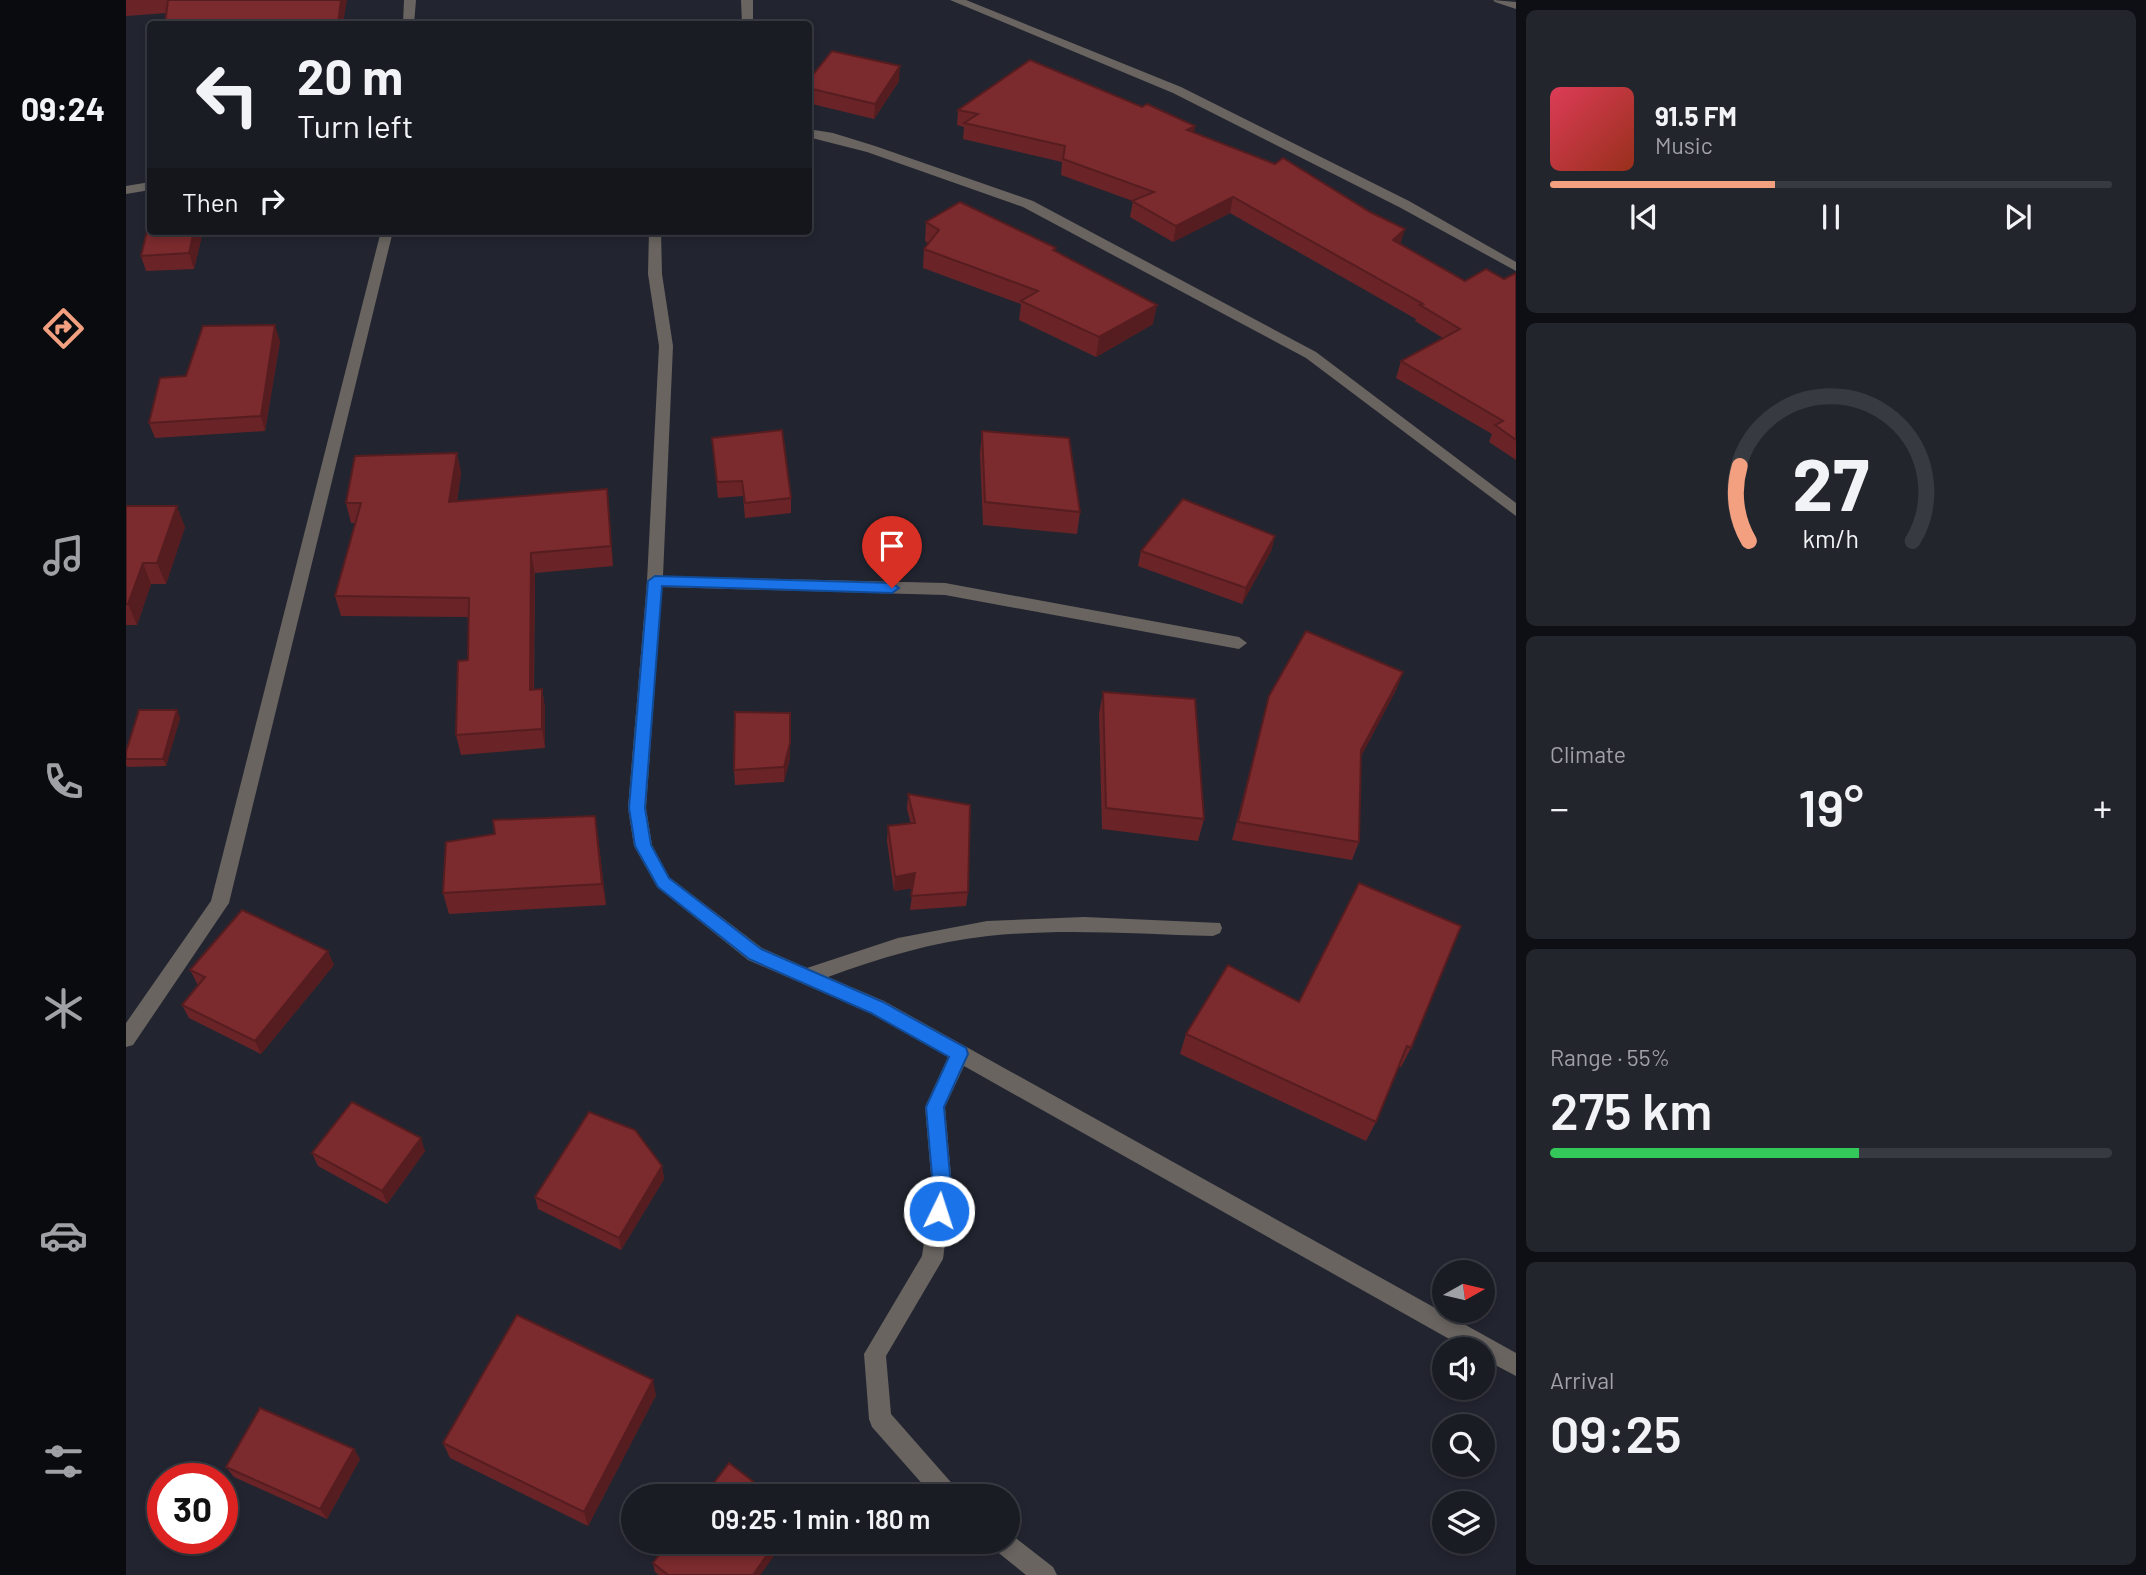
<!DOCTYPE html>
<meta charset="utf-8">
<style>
body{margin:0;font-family:Barlow,sans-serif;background:#23252c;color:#f1f3f6;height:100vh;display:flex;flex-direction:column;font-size:26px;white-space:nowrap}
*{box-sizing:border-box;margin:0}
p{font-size:23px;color:#9fa1a6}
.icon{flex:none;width:38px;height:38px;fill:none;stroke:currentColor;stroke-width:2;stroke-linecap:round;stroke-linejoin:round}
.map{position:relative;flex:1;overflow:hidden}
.side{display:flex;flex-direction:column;gap:10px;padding:10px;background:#0e0f14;width:630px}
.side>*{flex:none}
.top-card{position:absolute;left:21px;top:21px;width:665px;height:214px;border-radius:7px;box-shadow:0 4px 10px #0003,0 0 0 2px #383a41;background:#1a1c24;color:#f1f3f6;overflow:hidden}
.needle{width:46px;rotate:82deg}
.buttons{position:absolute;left:1306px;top:1260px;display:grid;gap:14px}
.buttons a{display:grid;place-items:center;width:63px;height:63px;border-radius:50%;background:#1a1c24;box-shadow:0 4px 10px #0003,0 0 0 2px #383a41;font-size:35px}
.speed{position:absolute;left:21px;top:1463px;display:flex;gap:14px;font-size:35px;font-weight:700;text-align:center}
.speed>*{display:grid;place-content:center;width:91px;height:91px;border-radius:50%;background:#1a1c24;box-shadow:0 4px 10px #0003,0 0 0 2px #383a41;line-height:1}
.speed .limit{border:10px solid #d22;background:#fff;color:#111}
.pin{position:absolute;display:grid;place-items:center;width:60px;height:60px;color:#fff;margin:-72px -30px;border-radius:50% 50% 50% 0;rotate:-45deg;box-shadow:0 0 7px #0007}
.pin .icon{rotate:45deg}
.me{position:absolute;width:77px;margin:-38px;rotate:4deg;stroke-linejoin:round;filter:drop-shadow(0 0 5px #0008)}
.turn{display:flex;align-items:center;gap:24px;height:147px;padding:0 35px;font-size:32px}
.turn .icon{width:91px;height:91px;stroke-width:2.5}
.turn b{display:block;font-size:49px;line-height:60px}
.then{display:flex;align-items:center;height:66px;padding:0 35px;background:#0003;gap:14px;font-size:26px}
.big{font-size:52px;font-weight:600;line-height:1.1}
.side .card{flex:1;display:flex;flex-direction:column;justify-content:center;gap:10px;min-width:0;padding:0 24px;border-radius:10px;background:#23252c}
.side .dial{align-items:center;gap:0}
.dial svg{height:182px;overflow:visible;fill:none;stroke:#383a41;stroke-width:7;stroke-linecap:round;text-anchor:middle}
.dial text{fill:#f1f3f6;stroke:none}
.song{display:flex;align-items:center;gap:21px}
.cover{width:84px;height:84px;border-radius:10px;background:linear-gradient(135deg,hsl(350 70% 55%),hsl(10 70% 35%))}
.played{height:7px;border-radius:4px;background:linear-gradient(90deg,#f2a07f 40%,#383a41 40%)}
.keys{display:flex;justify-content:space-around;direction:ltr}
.heat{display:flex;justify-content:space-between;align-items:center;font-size:38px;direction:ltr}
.charge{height:10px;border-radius:5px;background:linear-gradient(90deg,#34c759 55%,#383a41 0)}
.trip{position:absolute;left:495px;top:1484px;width:399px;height:70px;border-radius:35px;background:#1a1c24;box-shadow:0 4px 10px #0003,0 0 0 2px #383a41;font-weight:600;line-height:70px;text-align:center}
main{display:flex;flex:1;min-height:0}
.dock{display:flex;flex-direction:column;width:126px;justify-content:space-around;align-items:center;background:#0a0b0e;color:#9fa1a6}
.dock .icon{width:49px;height:49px}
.dock .active{color:#f2a07f}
.dock b{font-size:32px;color:#f1f3f6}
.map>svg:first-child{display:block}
</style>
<main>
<nav class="dock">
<b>09:24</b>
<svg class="icon active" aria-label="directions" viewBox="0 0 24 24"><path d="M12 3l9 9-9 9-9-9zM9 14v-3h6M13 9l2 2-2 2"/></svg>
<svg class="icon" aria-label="music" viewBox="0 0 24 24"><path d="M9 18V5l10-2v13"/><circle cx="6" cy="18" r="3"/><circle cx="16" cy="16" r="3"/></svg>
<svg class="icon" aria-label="phone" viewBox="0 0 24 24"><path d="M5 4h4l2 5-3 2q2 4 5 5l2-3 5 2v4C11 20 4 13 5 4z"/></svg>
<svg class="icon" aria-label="climate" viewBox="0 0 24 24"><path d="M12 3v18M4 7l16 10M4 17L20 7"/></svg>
<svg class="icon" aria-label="car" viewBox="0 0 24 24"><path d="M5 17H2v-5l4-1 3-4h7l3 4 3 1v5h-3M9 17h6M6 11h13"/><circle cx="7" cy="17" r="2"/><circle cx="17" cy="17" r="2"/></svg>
<svg class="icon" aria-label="filters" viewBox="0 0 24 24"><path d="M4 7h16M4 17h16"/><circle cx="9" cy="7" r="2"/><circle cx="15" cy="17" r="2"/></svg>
</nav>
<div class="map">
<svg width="1390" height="1575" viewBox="0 0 1390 1575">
<rect width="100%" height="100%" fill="#222530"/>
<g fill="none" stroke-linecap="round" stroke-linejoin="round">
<g fill="#696460" fill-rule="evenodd">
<path d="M 278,0 L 290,0 L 288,24 L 277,24 Z"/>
<path d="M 615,0 L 627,0 L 627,24 L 616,24 Z"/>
<path d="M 824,0 L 840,0 L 1055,87 L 1283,201 L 1390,262 L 1390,271 L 1273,207 L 1047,93 Z"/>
<path d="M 1367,0 L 1390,2 L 1390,9 L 1369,2 Z"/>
<path d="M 682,129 L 707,133 L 749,146 L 907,201 L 1190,352 L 1390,503 L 1390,516 L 1180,358 L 897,207 L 741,152 L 682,137 Z"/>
<path d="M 24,182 L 24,190 L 0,194 L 0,186 Z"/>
<path d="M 255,231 L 267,231 L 103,903 L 7,1045 L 0,1047 L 0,1023 L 85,901 Z"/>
<path d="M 523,231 L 535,231 L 536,274 L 547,346 L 537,576 L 819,583 L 1113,637 L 1121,643 L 1113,649 L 819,595 L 536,587 L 520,808 L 526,845 L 543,877 L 636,948 L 681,968 L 772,938 L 861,921 L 958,917 L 1094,923 L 1096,928 L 1094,933 L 1087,936 C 1012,934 937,928 862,936 C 807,942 753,958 702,977 L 758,1001 L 1390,1353 L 1390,1376 L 1356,1358 L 1356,1349 L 1341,1349 L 838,1066 L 819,1107 L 826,1187 L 817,1259 L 760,1356 L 765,1414 L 830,1488 L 834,1496 L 807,1496 L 746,1427 L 743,1419 L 738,1354 L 796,1256 L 806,1187 L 799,1107 L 822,1057 L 744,1013 L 622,960 L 531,887 L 508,846 L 502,808 L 521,581 L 533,346 L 522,274 Z"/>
<path d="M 882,1532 L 927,1567 L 931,1575 L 900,1575 L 869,1550 L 865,1542 L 882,1542 Z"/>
</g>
</g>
<g fill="#6a2427">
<path d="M 0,0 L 221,0 L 0,16 Z"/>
<path d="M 682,81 L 773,81 L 748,119 L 682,103 Z"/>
<path d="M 1016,107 L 1069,126 L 1068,132 L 1275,244 L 1339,281 L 1378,279 L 1390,273 L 1390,460 L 1363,442 L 1366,434 L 1270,378 L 1275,361 L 1317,338 L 1289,321 L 1290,319 L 1104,213 L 1047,242 L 1004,217 L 1007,201 L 935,175 L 936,162 L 837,139 L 838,127 L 831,125 L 832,110 Z"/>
<path d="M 800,222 L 930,252 L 1027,324 L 970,357 L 893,320 L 895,304 L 797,268 L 798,249 L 802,243 L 799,241 Z"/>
<path d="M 24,231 L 77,231 L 68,269 L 20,271 L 15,256 Z"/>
<path d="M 581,231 L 666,231 L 665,234 Z"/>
<path d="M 154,341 L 139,431 L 29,438 L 23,423 L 60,376 Z"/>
<path d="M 856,431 L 954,512 L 951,534 L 857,525 L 854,454 Z"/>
<path d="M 586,438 L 665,498 L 665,513 L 619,518 L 617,496 L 592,498 Z"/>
<path d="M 331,453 L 335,473 L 331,501 L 481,489 L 483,509 L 487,566 L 409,573 L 408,689 L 416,689 L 419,708 L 419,748 L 335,755 L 330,735 L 342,660 L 343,617 L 215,616 L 209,596 L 229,523 L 225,523 L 220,503 Z"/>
<path d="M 0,506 L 59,527 L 40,584 L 25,584 L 11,625 L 0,625 Z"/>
<path d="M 1149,536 L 1145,551 L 1116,604 L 1012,566 L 1015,551 Z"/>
<path d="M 1277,672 L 1270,690 L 1235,756 L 1233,842 L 1226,860 L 1106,840 L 1143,696 Z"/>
<path d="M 977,692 L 1078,819 L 1072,841 L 976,829 L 973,714 Z"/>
<path d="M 51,710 L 54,718 L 40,766 L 1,767 L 0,764 L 0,752 Z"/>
<path d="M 664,758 L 658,782 L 609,785 L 608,770 Z"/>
<path d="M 782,794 L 842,892 L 840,906 L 784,910 L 787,888 L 768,891 L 761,841 L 762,826 L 785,824 L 781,809 Z"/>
<path d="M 472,837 L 480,905 L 323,914 L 317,893 Z"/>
<path d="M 208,965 L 135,1054 L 63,1018 L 56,1005 L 72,985 L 64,970 Z"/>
<path d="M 1173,1002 L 1285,1048 L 1275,1067 L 1272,1066 L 1250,1122 L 1240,1141 L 1054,1054 L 1060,1034 Z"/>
<path d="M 299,1151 L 261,1204 L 192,1166 L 186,1153 Z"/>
<path d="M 536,1166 L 538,1179 L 495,1250 L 412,1209 L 409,1197 Z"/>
<path d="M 530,1395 L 462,1526 L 324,1458 L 317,1443 Z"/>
<path d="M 234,1459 L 201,1519 L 108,1477 L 100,1467 Z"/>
<path d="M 543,1542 L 658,1542 L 634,1575 L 533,1575 L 529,1572 L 527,1563 Z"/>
</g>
<g fill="#561d20">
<path d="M 215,0 L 221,0 L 217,24 L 212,24 Z"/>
<path d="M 774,66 L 773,81 L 748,119 L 749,104 Z"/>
<path d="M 1069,126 L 1066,141 L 1061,130 Z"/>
<path d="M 1107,197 L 1104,213 L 1047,242 L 1050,226 Z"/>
<path d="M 1279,229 L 1274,245 L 1267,240 Z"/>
<path d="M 68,231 L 77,231 L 68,269 L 63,253 Z"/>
<path d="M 1031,305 L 1027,324 L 970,357 L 973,337 Z"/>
<path d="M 149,325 L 154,341 L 139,431 L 135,416 Z"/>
<path d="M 331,453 L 335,473 L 328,522 L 323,502 Z"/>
<path d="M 481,489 L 483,509 L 487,566 L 485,546 Z"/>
<path d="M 51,506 L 59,527 L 40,584 L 31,563 Z"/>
<path d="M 1149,536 L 1145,551 L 1116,604 L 1120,588 Z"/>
<path d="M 405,553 L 409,573 L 407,709 L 404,690 Z"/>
<path d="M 17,563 L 25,584 L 11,625 L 2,604 Z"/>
<path d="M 1277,672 L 1270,690 L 1229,768 L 1235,750 Z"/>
<path d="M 416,689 L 419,708 L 419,748 L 416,729 Z"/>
<path d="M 51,710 L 54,718 L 40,766 L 37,759 Z"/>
<path d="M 664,713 L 664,758 L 658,782 L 658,767 Z"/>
<path d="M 469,816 L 472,837 L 480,905 L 476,884 Z"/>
<path d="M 789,873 L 788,888 L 768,891 L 769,877 Z"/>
<path d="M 202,951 L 208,965 L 135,1054 L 129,1041 Z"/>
<path d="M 295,1138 L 299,1151 L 261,1204 L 256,1191 Z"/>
<path d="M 536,1166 L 538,1179 L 495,1250 L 493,1238 Z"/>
<path d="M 527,1380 L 530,1395 L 462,1526 L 458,1512 Z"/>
<path d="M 228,1449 L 234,1459 L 201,1519 L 194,1509 Z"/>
<path d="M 650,1542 L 658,1542 L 634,1575 L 627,1575 Z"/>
</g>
<g fill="#7b2a2d" stroke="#561d20" stroke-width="2">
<path d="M 42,0 L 215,0 L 212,24 L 39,24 Z"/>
<path d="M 706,51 L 774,66 L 749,104 L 682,88 L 682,81 Z"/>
<path d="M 904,60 L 1016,107 L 1021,104 L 1069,126 L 1061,130 L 1149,164 L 1157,158 L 1244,212 L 1279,229 L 1267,240 L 1339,281 L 1360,269 L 1378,279 L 1390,273 L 1390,440 L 1369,425 L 1377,421 L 1275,361 L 1334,329 L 1294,305 L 1297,304 L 1107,197 L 1050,226 L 1006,201 L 1028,192 L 937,159 L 939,146 L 838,123 L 852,114 L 832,110 Z"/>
<path d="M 834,202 L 930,248 L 927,250 L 1031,305 L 973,337 L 895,301 L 912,291 L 798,249 L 813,230 L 800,222 Z"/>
<path d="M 24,219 L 24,231 L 68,231 L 63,253 L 15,256 Z"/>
<path d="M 149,325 L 135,416 L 23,423 L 34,378 L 60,376 L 77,326 Z"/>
<path d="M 656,430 L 665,498 L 619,503 L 616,481 L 591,482 L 586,438 Z"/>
<path d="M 856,431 L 943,438 L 954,512 L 859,502 Z"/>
<path d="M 331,453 L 323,502 L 481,489 L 485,546 L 405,553 L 404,690 L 416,689 L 416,729 L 330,735 L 332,661 L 342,660 L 343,598 L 209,596 L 235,503 L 220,503 L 229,456 Z"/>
<path d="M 1057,499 L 1149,536 L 1120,588 L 1015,551 Z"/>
<path d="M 0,506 L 51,506 L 31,563 L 17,563 L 2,604 L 0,604 Z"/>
<path d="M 1180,631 L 1277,672 L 1235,750 L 1233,842 L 1112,822 L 1143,696 Z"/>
<path d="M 977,692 L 1069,699 L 1078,819 L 980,808 Z"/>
<path d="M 13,710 L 51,710 L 37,759 L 0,759 L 0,752 Z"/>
<path d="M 609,712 L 664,713 L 664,743 L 658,767 L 608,770 Z"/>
<path d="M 782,794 L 844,805 L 842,892 L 785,896 L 789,873 L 769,877 L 762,826 L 789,823 Z"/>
<path d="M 469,816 L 476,884 L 317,893 L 320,842 L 369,834 L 367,820 Z"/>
<path d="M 1233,883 L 1335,926 L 1285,1048 L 1281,1046 L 1250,1122 L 1060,1034 L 1102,965 L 1173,1002 Z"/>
<path d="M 116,910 L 202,951 L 129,1041 L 56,1005 L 79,977 L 64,970 Z"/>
<path d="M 226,1102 L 295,1138 L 256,1191 L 186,1153 Z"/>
<path d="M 463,1112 L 509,1130 L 536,1166 L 493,1238 L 409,1197 Z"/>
<path d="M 391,1315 L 527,1380 L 458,1512 L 317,1443 Z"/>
<path d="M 134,1408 L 228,1449 L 194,1509 L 100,1467 Z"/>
<path d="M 603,1463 L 646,1496 L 578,1496 Z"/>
<path d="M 543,1542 L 650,1542 L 627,1575 L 542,1575 L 527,1563 Z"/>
</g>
<path fill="#1a73e8" stroke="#114b97" stroke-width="2" d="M 529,576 L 766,583 L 773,588 L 766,593 L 536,586 L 519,808 L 525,845 L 543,878 L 635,949 L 757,1002 L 840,1048 L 842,1054 L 818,1107 L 825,1187 L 820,1217 L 813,1220 L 806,1217 L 803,1211 L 807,1187 L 800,1107 L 823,1057 L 745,1013 L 623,959 L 532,887 L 509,846 L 503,808 L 522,581 Z"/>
</svg>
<div class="buttons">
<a><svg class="needle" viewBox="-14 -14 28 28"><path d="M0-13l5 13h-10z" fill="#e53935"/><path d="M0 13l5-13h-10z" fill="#9fa1a6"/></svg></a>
<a><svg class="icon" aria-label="sound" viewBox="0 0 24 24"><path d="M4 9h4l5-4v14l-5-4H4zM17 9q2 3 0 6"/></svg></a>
<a><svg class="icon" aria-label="search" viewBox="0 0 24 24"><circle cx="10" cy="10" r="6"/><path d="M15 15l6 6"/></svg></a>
<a><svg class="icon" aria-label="layers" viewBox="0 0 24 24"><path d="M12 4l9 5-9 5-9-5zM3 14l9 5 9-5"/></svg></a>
</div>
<div class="speed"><div class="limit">30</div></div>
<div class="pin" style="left:766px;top:588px;background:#d93025"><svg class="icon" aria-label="arrive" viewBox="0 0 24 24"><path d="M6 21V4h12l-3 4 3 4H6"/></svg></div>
<svg class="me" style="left:813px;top:1211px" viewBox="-20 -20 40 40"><circle r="17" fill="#1a73e8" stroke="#fff" stroke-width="3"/><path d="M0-11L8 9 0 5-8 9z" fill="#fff"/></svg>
<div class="trip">09:25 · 1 min · 180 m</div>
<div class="top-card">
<div class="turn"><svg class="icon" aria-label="left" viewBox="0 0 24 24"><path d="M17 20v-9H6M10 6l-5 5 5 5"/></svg><div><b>20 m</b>Turn left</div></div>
<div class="then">Then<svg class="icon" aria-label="right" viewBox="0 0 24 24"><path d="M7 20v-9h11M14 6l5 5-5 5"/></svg></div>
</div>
</div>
<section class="side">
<div class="card">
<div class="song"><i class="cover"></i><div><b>91.5 FM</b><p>Music</p></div></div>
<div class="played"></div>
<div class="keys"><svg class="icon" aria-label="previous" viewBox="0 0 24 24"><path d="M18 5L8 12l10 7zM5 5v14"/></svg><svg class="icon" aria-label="pause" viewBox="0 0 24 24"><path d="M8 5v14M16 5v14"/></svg><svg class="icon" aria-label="next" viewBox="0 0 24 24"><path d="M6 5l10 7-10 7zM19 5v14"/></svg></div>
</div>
<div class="card dial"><svg viewBox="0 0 100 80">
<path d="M14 69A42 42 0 1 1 86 69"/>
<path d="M14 69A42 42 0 0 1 10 36" stroke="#f2a07f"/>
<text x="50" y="56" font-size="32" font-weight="700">27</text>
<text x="50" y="72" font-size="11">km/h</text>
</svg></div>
<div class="card"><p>Climate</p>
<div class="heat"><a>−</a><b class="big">19°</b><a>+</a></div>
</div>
<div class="card"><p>Range · 55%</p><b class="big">275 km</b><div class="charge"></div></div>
<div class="card"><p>Arrival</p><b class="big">09:25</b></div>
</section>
</main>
